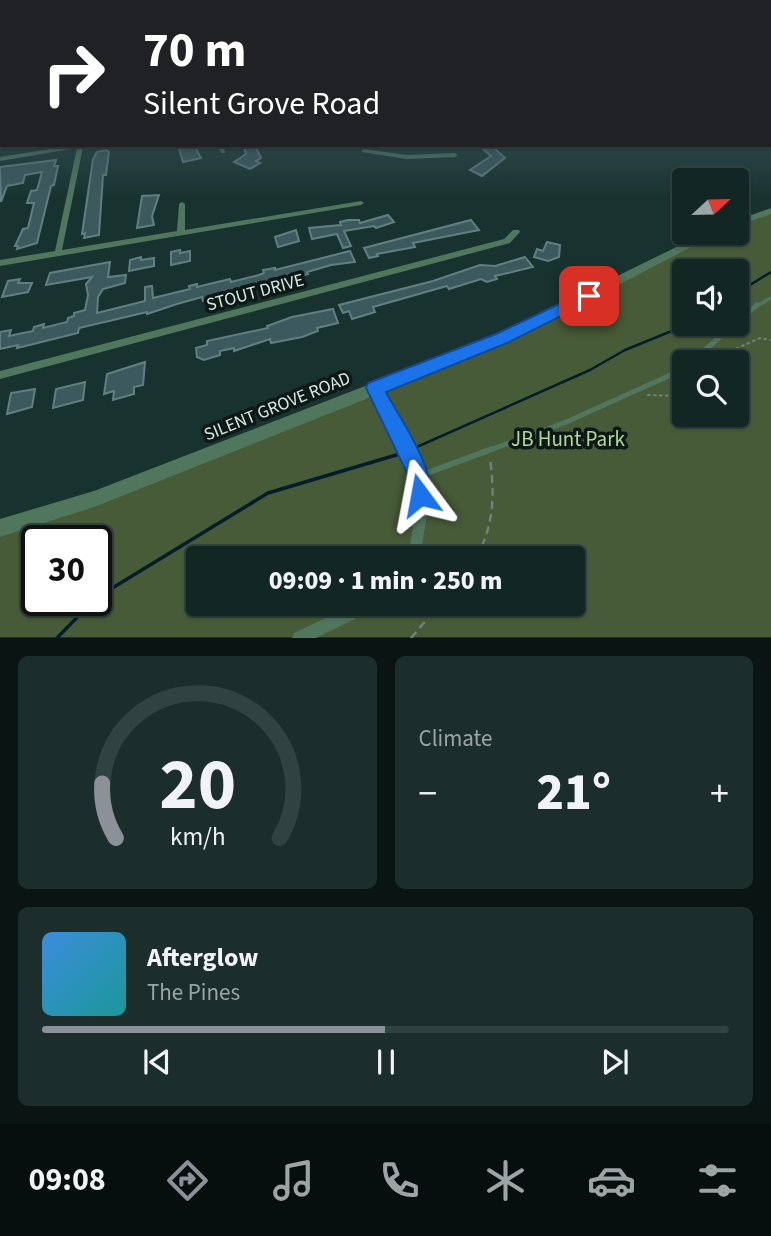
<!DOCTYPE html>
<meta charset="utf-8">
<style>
body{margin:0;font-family:"Source Sans 3",sans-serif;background:#1b2e2b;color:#f1f3f6;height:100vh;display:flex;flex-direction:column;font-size:26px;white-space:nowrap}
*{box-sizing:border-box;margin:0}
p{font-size:23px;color:#9ca5a6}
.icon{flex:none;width:38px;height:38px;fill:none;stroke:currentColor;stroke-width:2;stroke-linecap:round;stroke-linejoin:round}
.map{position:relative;height:638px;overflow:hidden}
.panel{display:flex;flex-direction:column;gap:18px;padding:18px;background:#0a1513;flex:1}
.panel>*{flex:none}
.hud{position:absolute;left:0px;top:0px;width:772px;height:147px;box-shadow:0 2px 5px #0004,0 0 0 2px #314341;background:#202124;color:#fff;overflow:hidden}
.needle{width:46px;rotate:68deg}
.tools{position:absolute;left:672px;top:168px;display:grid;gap:14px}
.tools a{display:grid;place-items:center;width:77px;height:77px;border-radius:7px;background:#122623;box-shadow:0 2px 5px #0004,0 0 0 2px #314341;font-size:35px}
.speed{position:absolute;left:21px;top:525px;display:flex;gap:14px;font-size:35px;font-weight:700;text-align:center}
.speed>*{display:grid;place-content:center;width:91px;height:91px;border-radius:50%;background:#122623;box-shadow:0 2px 5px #0004,0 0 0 2px #314341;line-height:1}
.speed .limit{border:4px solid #111;border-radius:10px;background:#fff;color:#111}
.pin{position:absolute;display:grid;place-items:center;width:60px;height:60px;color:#fff;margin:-30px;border-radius:14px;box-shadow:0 4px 10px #0006}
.me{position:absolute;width:77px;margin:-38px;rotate:347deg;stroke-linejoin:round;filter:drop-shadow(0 0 5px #0008)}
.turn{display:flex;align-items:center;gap:24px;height:147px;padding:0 28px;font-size:32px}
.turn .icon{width:91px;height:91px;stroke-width:2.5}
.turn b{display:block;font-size:49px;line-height:60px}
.big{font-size:52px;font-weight:800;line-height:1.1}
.panel .widget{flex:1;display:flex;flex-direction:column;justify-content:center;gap:10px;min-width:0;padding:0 24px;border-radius:10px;background:#1b2e2b}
.panel .dial{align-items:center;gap:0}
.dial svg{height:182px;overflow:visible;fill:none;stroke:#314341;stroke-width:7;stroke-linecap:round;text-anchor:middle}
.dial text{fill:#f1f3f6;stroke:none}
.song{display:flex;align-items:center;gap:21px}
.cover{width:84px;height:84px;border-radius:10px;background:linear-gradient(135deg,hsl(210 70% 55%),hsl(180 70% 35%))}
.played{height:7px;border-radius:4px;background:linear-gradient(90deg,#8c9099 50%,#314341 50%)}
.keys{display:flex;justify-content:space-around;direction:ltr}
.heat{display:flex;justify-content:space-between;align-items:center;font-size:38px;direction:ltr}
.panel .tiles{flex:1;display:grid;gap:18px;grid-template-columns:1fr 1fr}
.widget:last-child{grid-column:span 2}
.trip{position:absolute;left:186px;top:546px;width:399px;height:70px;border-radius:7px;background:#122623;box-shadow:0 2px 5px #0004,0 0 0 2px #314341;font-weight:800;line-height:70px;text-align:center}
.tab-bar{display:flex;height:112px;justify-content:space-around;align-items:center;background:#070f0e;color:#9ca5a6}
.tab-bar .icon{width:49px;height:49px}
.tab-bar .selected{color:#8c9099}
.tab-bar b{font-size:32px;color:#f1f3f6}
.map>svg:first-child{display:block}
</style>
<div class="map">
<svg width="771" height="638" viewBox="0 0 771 638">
<rect width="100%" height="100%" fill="#18332f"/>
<path fill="#485b38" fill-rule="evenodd" d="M 771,211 L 771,637 L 0,637 L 0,528 L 502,339 L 686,245 L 713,233 L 737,233 L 737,223 ZM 684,271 L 737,271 L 737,324 L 684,324 ZM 684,362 L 737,362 L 737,415 L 684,415 ZM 37,541 L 96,541 L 96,600 L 37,600 ZM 198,558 L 572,558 L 572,604 L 198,604 Z"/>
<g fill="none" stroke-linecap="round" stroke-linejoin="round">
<g stroke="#031e2a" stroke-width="2.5">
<path d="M 737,293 L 771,272"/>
<path d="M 410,450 L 590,370 L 625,350 L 689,324"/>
</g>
<g stroke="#031e2a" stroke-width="3.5">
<path d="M 96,598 L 268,493 L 403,453"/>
<path d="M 57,638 L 94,600"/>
</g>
</g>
<g fill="#3c595d" stroke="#617f83" stroke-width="2">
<path d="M 178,145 L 194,145 L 201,158 L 183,162 Z"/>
<path d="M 243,145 L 255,145 L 261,158 L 256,161 L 260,163 L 250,169 L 234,162 L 246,154 Z"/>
<path d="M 493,147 L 505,158 L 482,176 L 470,170 L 491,156 L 483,149 Z"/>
<path d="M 106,150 L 109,152 L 106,175 L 103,175 L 99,235 L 84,238 L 85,233 L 82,234 L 93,159 L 97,152 Z"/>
<path d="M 56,160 L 54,166 L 58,166 L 54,185 L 51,186 L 37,243 L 17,249 L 18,246 L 15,246 L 23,229 L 28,228 L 34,203 L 27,203 L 31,191 L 37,190 L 42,172 L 25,175 L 23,183 L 7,186 L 1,202 L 0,167 Z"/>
<path d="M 159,195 L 152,216 L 154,225 L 137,228 L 142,196 Z"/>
<path d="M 388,215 L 394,222 L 376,228 L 374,226 L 344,231 L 351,246 L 343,248 L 337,234 L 312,239 L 309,228 L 341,225 L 340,222 L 348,220 L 359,220 L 360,223 Z"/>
<path d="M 471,220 L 479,230 L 413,243 L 415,247 L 377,254 L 378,256 L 369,258 L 364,248 Z"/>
<path d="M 296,230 L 299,241 L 278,247 L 275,237 Z"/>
<path d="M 547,242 L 560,245 L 559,257 L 548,261 L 534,257 L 537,249 L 543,251 Z"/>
<path d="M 180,250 L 180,253 L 190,251 L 190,261 L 171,265 L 171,252 Z"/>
<path d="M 350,251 L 355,262 L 331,265 L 307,272 L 308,274 L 203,301 L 202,297 L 177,304 L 147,314 L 147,312 L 79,328 L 78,333 L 17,348 L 18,345 L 0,349 L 0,332 L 11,330 L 9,336 L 33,331 L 34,327 L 44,324 L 43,328 L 67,322 L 68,318 L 74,316 L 74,313 L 85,310 L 88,295 L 86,284 L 92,277 L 46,285 L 50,273 L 110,262 L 108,277 L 126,275 L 125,283 L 103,289 L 98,297 L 97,313 L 145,301 L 145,287 L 152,286 L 153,298 L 190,289 L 189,286 L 197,284 L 197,287 L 230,279 L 231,282 L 259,275 L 264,273 L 263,270 L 275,268 L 275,270 Z"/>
<path d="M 141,257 L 141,260 L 154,258 L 154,266 L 129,271 L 130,260 Z"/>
<path d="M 525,257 L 533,267 L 495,276 L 497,279 L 487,282 L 481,279 L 449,289 L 447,286 L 373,307 L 375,312 L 352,319 L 349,311 L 343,313 L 339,305 L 433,281 L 480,265 L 495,266 Z"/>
<path d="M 20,279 L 18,283 L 32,283 L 28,292 L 2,297 L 8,281 Z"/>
<path d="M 333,309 L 338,323 L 317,328 L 318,331 L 302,337 L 271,343 L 270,339 L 234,351 L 234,348 L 220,351 L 220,355 L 204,360 L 197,357 L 196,348 L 207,345 L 207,341 L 268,328 L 267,326 L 292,317 Z"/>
<path d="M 145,362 L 143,385 L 134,387 L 134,394 L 113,400 L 114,391 L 104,394 L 107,374 Z"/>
<path d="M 85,382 L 83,400 L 53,408 L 56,389 Z"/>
<path d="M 35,389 L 32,407 L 7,414 L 11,393 Z"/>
</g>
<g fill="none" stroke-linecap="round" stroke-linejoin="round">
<g stroke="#6c827e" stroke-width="2" stroke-dasharray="3.5 2.5" stroke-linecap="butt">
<path d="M 717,362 L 720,356 L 760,338 L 771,340"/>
<path d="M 647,395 L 684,396"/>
</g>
<g stroke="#6c827e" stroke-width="2.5" stroke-dasharray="8 5" stroke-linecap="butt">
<path d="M 476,558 C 494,525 495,496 490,459"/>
<path d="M 411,638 L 440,604"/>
</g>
<path stroke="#50765e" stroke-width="3.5" d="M 755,307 L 771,298"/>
<g stroke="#50765e" stroke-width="5">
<path d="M 737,322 L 757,305"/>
<path d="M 691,362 L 735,324"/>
<path d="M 487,451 L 564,423 L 684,369"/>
</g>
<path stroke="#50765e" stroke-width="6" d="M 419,476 L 492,449"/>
<g fill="#50765e" fill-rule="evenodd">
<path d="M 75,145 L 90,145 L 83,147 L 62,250 L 177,231 L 179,204 L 182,202 L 185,204 L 185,230 L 361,201 L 364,203 L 361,205 L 0,266 L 0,260 L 55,251 L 77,148 L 0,161 L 0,157 Z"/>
<path d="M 218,145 L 224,145 L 225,153 L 221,153 Z"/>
<path d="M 364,149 L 407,155 L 455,153 L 458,155 L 455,157 L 407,159 L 362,152 L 362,150 Z"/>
<path d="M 513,230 L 519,230 L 520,232 L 510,243 L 0,379 L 0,371 L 504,239 Z"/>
<path d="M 375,384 L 379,385 L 425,476 L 427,514 L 420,558 L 408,558 L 415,514 L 413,477 L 370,388 L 371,385 Z"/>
<path d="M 355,604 L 377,604 L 375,609 L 316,638 L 292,638 L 294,633 Z"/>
</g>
<g fill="#50765e" fill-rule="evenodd">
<path d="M 771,208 L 771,214 L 737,226 L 737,220 Z"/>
<path d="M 705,233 L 718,233 L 507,343 L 94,507 L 0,537 L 0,519 L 94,491 L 497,335 Z"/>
</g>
</g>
<linearGradient id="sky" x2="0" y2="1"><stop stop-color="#0d1c1a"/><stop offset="0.55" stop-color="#375058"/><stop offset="1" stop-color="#375058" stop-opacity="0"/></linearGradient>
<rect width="771" height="198" fill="url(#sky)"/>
<path fill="#1a73e8" stroke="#114b97" stroke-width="2" d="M 589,290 L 597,296 L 595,299 L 507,343 L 386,392 C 400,419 440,474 428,503 L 420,506 L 413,503 L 409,477 L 366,388 L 368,383 L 496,334 Z"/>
<g text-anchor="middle" stroke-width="7" stroke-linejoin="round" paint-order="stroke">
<g font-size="18" fill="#dae9e6" stroke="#0d1916">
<text transform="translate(255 292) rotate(-15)" y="6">STOUT DRIVE</text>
<text transform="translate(277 406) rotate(-22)" y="6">SILENT GROVE ROAD</text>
</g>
<g font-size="21" fill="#b4d996" stroke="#0d1916">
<text x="568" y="446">JB Hunt Park</text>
</g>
</g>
</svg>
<div class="tools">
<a><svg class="needle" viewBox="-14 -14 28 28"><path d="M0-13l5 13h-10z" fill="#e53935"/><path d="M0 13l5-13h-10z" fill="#9ca5a6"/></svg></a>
<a><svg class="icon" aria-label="sound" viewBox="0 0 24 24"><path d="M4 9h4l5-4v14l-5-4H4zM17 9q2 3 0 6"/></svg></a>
<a><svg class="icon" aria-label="search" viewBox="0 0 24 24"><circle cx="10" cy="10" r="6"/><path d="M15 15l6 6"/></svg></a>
</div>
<div class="speed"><div class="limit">30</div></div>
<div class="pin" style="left:589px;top:296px;background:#d93025"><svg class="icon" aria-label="arrive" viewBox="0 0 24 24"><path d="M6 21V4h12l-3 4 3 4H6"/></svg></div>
<svg class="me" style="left:420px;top:495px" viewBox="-20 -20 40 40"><path d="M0-17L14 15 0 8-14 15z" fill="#1a73e8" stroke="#fff" stroke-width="4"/></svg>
<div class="trip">09:09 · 1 min · 250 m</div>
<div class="hud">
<div class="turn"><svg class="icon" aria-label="right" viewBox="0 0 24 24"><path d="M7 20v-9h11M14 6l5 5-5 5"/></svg><div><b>70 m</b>Silent Grove Road</div></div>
</div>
</div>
<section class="panel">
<div class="tiles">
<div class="widget dial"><svg viewBox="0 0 100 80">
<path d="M14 69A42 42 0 1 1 86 69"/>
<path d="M14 69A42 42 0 0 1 8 45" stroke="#8c9099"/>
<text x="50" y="56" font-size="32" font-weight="700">20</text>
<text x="50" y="72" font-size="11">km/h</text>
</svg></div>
<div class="widget"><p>Climate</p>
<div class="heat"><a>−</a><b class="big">21°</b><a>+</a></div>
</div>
<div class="widget">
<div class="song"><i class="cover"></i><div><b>Afterglow</b><p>The Pines</p></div></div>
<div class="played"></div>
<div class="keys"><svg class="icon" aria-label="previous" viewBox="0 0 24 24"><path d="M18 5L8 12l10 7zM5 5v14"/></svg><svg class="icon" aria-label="pause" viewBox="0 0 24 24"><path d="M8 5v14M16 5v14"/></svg><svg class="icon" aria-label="next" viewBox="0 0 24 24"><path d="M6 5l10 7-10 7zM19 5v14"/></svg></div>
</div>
</div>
</section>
<nav class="tab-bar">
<b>09:08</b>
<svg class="icon selected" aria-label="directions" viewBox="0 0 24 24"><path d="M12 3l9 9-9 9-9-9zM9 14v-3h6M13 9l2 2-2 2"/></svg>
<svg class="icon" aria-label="music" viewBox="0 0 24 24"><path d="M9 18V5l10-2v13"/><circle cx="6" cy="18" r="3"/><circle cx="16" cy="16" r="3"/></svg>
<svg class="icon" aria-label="phone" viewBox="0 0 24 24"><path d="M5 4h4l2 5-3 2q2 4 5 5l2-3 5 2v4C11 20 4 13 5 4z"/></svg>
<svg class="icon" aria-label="climate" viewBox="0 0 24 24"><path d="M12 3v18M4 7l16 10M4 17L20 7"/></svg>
<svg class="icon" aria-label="car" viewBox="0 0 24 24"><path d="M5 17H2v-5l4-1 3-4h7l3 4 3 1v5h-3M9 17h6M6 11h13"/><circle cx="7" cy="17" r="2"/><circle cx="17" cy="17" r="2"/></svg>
<svg class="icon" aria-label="filters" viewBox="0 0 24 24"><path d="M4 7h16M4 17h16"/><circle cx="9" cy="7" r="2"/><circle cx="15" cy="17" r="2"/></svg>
</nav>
